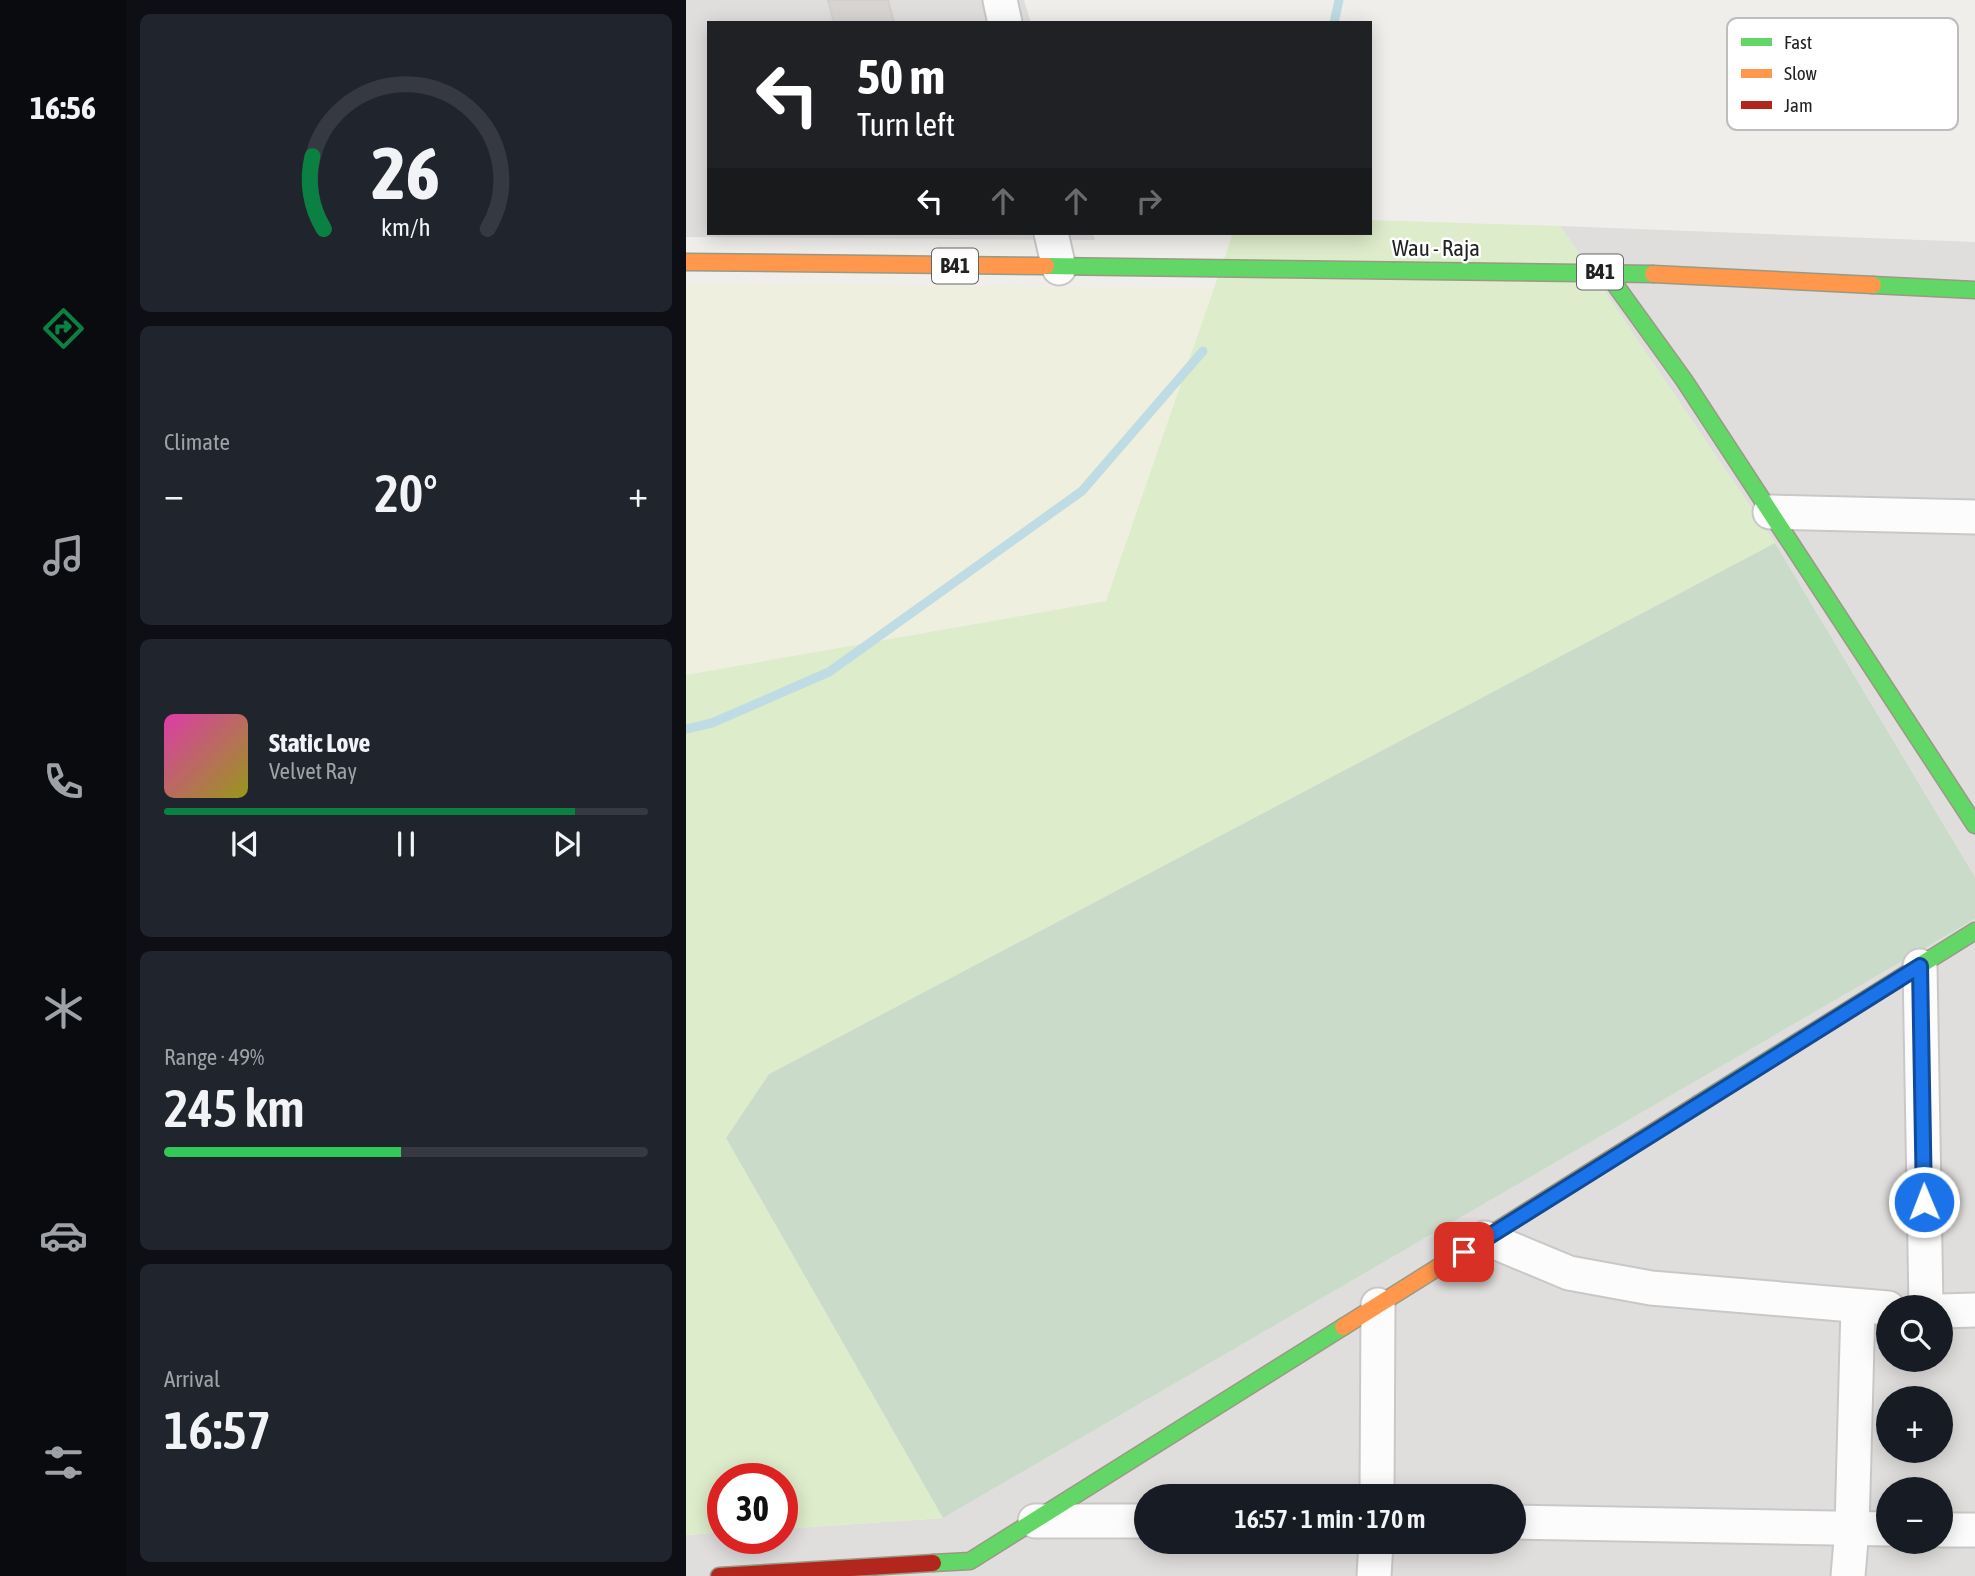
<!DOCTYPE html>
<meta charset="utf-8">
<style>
body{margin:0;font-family:"Asap Condensed",sans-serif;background:#20242c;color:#f1f3f6;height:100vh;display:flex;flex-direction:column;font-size:26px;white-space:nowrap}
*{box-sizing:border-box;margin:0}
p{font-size:23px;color:#9ea1a6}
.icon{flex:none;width:38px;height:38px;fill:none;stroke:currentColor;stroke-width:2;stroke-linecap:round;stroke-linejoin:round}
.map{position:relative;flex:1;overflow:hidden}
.sheet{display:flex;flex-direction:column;gap:14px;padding:14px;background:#0d0f14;width:560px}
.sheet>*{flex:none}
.banner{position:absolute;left:21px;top:21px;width:665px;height:214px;border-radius:0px;box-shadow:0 4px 18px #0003;background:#202124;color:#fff;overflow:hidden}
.buttons{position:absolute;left:1190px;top:1295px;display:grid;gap:14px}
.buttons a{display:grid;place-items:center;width:77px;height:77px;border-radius:50%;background:#171b24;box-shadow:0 4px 18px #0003;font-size:35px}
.speed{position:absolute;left:21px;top:1463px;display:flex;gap:14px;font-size:35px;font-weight:700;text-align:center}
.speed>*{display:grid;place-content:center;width:91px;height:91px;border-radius:50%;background:#171b24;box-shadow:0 4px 18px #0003;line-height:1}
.speed .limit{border:10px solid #d22;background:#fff;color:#111}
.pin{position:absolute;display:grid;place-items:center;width:60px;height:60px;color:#fff;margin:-30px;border-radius:14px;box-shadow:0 4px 10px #0006}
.me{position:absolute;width:77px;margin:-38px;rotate:359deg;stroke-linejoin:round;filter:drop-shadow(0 0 5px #0008)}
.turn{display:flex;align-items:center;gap:24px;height:147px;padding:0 35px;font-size:32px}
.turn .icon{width:91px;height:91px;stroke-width:2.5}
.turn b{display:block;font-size:49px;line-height:60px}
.lanes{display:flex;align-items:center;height:66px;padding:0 35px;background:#0003;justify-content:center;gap:35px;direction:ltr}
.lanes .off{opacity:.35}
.big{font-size:52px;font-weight:600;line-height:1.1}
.sheet .tile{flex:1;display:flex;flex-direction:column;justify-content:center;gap:10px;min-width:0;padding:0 24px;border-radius:10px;background:#20242c}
.sheet .dial{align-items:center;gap:0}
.dial svg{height:182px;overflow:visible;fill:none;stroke:#363941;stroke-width:7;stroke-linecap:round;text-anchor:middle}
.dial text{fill:#f1f3f6;stroke:none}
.song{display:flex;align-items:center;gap:21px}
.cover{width:84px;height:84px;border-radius:10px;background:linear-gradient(135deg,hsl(320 70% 55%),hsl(60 70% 35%))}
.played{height:7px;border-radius:4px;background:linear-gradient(90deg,#0b8043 85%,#363941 85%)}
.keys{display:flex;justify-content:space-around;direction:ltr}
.heat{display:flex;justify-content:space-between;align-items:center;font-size:38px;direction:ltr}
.charge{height:10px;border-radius:5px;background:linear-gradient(90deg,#34c759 49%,#363941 0)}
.trip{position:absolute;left:448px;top:1484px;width:392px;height:70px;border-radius:35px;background:#171b24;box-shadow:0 4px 18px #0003;font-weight:600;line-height:70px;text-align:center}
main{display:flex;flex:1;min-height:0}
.tabs{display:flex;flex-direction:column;width:126px;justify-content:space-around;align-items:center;background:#090b0e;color:#9ea1a6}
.tabs .icon{width:49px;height:49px}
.tabs .selected{color:#0b8043}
.tabs b{font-size:32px;color:#f1f3f6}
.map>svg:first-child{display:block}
</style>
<main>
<nav class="tabs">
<b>16:56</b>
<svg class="icon selected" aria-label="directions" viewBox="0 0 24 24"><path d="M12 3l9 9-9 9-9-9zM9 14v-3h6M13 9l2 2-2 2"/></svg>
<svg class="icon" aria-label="music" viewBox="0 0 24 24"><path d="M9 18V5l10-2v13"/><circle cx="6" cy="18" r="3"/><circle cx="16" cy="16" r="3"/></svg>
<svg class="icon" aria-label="phone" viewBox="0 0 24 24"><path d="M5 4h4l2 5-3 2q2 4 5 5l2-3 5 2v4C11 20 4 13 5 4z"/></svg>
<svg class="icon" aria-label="climate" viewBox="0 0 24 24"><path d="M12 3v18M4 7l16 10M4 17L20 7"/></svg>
<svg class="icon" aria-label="car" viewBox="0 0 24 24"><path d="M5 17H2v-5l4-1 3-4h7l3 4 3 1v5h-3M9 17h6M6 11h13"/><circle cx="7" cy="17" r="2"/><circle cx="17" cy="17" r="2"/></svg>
<svg class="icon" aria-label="filters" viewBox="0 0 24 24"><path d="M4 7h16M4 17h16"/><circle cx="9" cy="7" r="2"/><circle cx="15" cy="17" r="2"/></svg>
</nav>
<section class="sheet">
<div class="tile dial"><svg viewBox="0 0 100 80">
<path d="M14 69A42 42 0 1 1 86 69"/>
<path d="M14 69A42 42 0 0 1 9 37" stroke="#0b8043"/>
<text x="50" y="56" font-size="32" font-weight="700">26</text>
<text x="50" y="72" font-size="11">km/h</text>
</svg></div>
<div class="tile"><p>Climate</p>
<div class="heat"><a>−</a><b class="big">20°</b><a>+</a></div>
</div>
<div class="tile">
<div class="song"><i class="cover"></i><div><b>Static Love</b><p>Velvet Ray</p></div></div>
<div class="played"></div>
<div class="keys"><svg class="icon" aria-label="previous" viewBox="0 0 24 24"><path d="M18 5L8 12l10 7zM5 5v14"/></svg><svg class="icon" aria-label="pause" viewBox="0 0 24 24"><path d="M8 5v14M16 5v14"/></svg><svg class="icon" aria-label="next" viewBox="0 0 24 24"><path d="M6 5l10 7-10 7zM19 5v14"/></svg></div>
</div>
<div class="tile"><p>Range · 49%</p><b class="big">245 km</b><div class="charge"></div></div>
<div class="tile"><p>Arrival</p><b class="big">16:57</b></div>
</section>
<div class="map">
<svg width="1289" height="1576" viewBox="0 0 1289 1576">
<rect width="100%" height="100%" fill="#f0eeeb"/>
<g fill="#dfdedc" fill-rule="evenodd">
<path d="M 0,0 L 338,0 L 345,23 L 23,23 L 23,233 L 407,233 L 409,240 L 0,237 Z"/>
<path d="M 874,226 L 1289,242 L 1289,877 L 1089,543 Z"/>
<path d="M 1289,919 L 1289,1576 L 0,1576 L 0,1535 L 37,1532 L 37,1538 L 96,1538 L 96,1529 L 257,1518 ZM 1202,1307 L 1255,1307 L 1255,1360 L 1202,1360 ZM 1202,1398 L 1255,1398 L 1255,1451 L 1202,1451 ZM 1202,1489 L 1255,1489 L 1255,1542 L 1202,1542 ZM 460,1496 L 828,1496 L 828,1542 L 460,1542 Z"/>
</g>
<path fill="#efefdf" d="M 0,283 L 530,288 L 484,430 L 420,601 L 0,675 Z"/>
<path fill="#ddeccb" d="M 684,220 L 874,226 L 1089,543 L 83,1074 L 40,1138 L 257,1518 L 96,1529 L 96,1479 L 37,1479 L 37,1532 L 0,1535 L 0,675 L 420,601 L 547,233 L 684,233 Z"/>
<path fill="#cadbca" d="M 1089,543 L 1289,877 L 1289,919 L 257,1518 L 40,1138 L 83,1074 Z"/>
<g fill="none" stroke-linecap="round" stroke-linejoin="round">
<g stroke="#bfdbe3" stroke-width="9">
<path d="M 648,23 L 653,0"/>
<path d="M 0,729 L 26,723 L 143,672 L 396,491 L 517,351"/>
</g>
</g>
<path fill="#d7d4d2" stroke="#d3d0cc" stroke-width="2" d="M 142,0 L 202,0 L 208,23 L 148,23 Z"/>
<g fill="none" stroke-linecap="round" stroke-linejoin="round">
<g stroke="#c9c8c7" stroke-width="37">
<g id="street">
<path d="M 314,0 L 319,23"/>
<path d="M 365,233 L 373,268"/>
<path d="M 1084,512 L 1289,517"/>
<path d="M 1234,966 L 1240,1307"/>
<path d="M 799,1238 L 883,1273 L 965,1288 L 1202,1308"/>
<path d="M 1255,1311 L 1289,1310"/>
<path d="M 691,1496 L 692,1305"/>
<path d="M 349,1521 L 460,1521"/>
<path d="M 828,1522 L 1202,1529"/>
<path d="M 1255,1530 L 1289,1530"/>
<path d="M 688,1576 L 690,1542"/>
<path d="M 1162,1576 L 1166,1528 L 1172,1306"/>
</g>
</g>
<g stroke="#999a82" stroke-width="19">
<g id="fast">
<path d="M 360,266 L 967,274"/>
<path d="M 920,272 L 998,380 L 1289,825"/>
<path d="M 1187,285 L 1289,290"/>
<path d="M 1012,1104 L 1289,931"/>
<path d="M 247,1563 L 284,1561 L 657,1327"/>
</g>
</g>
<g stroke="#999a82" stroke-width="19">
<g id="slow">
<path d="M 0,262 L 360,266"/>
<path d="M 967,274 L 1187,285"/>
<path d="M 657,1327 L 1012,1104"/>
</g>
</g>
<g stroke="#999a82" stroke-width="19">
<path id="jam" d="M 33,1576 L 247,1563"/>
</g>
<use href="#street" stroke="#fdfcfc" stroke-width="33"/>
<use href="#fast" stroke="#63d668" stroke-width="16"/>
<use href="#slow" stroke="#ff974d" stroke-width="16"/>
<use href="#jam" stroke="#b3261e" stroke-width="16"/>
</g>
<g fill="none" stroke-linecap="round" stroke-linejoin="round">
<g stroke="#114b97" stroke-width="18">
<path id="route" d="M 778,1252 L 1234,966 L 1238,1202"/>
</g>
<use href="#route" stroke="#1a73e8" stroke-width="12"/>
</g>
<g text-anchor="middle" stroke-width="5" stroke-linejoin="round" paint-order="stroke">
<g fill="#fff" stroke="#646464" stroke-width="2">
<rect x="246" y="248.5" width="46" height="35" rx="5"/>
<rect x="891" y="254.5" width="46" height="35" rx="5"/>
</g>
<g font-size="21" font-weight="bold" fill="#222">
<text x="269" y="273">B41</text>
<text x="914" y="279">B41</text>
</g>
<g font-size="23" fill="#222" stroke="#fff">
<text x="750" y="256">Wau - Raja</text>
</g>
</g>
<rect x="1041" y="18" width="231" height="112" rx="10" fill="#fff" stroke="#bdbdbd" stroke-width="2"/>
<rect x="1055" y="38" width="31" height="8" fill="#63d668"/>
<rect x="1055" y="69" width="31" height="9" fill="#ff974d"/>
<rect x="1055" y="101" width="31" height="8" fill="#b3261e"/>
<g font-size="19" fill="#222">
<text x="1098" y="49">Fast</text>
<text x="1098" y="80">Slow</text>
<text x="1098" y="112">Jam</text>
</g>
</svg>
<div class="buttons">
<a><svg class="icon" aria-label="search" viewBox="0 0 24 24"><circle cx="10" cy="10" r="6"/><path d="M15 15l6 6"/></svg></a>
<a>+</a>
<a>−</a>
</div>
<div class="speed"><div class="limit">30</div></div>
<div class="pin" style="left:778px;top:1252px;background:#d93025"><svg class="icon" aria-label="arrive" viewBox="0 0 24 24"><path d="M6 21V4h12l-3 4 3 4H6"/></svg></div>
<svg class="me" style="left:1238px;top:1202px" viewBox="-20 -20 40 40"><circle r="17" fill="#1a73e8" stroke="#fff" stroke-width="3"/><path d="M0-11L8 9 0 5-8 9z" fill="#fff"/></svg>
<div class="trip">16:57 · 1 min · 170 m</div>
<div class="banner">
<div class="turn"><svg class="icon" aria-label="left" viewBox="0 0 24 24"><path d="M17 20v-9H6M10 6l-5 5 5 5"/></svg><div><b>50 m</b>Turn left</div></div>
<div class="lanes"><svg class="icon" aria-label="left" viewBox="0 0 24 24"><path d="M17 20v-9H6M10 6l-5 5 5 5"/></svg><svg class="icon off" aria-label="ahead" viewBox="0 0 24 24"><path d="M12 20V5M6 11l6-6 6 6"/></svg><svg class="icon off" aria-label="ahead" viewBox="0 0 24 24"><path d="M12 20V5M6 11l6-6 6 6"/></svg><svg class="icon off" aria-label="right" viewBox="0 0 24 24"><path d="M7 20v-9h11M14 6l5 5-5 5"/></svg></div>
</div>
</div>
</main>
